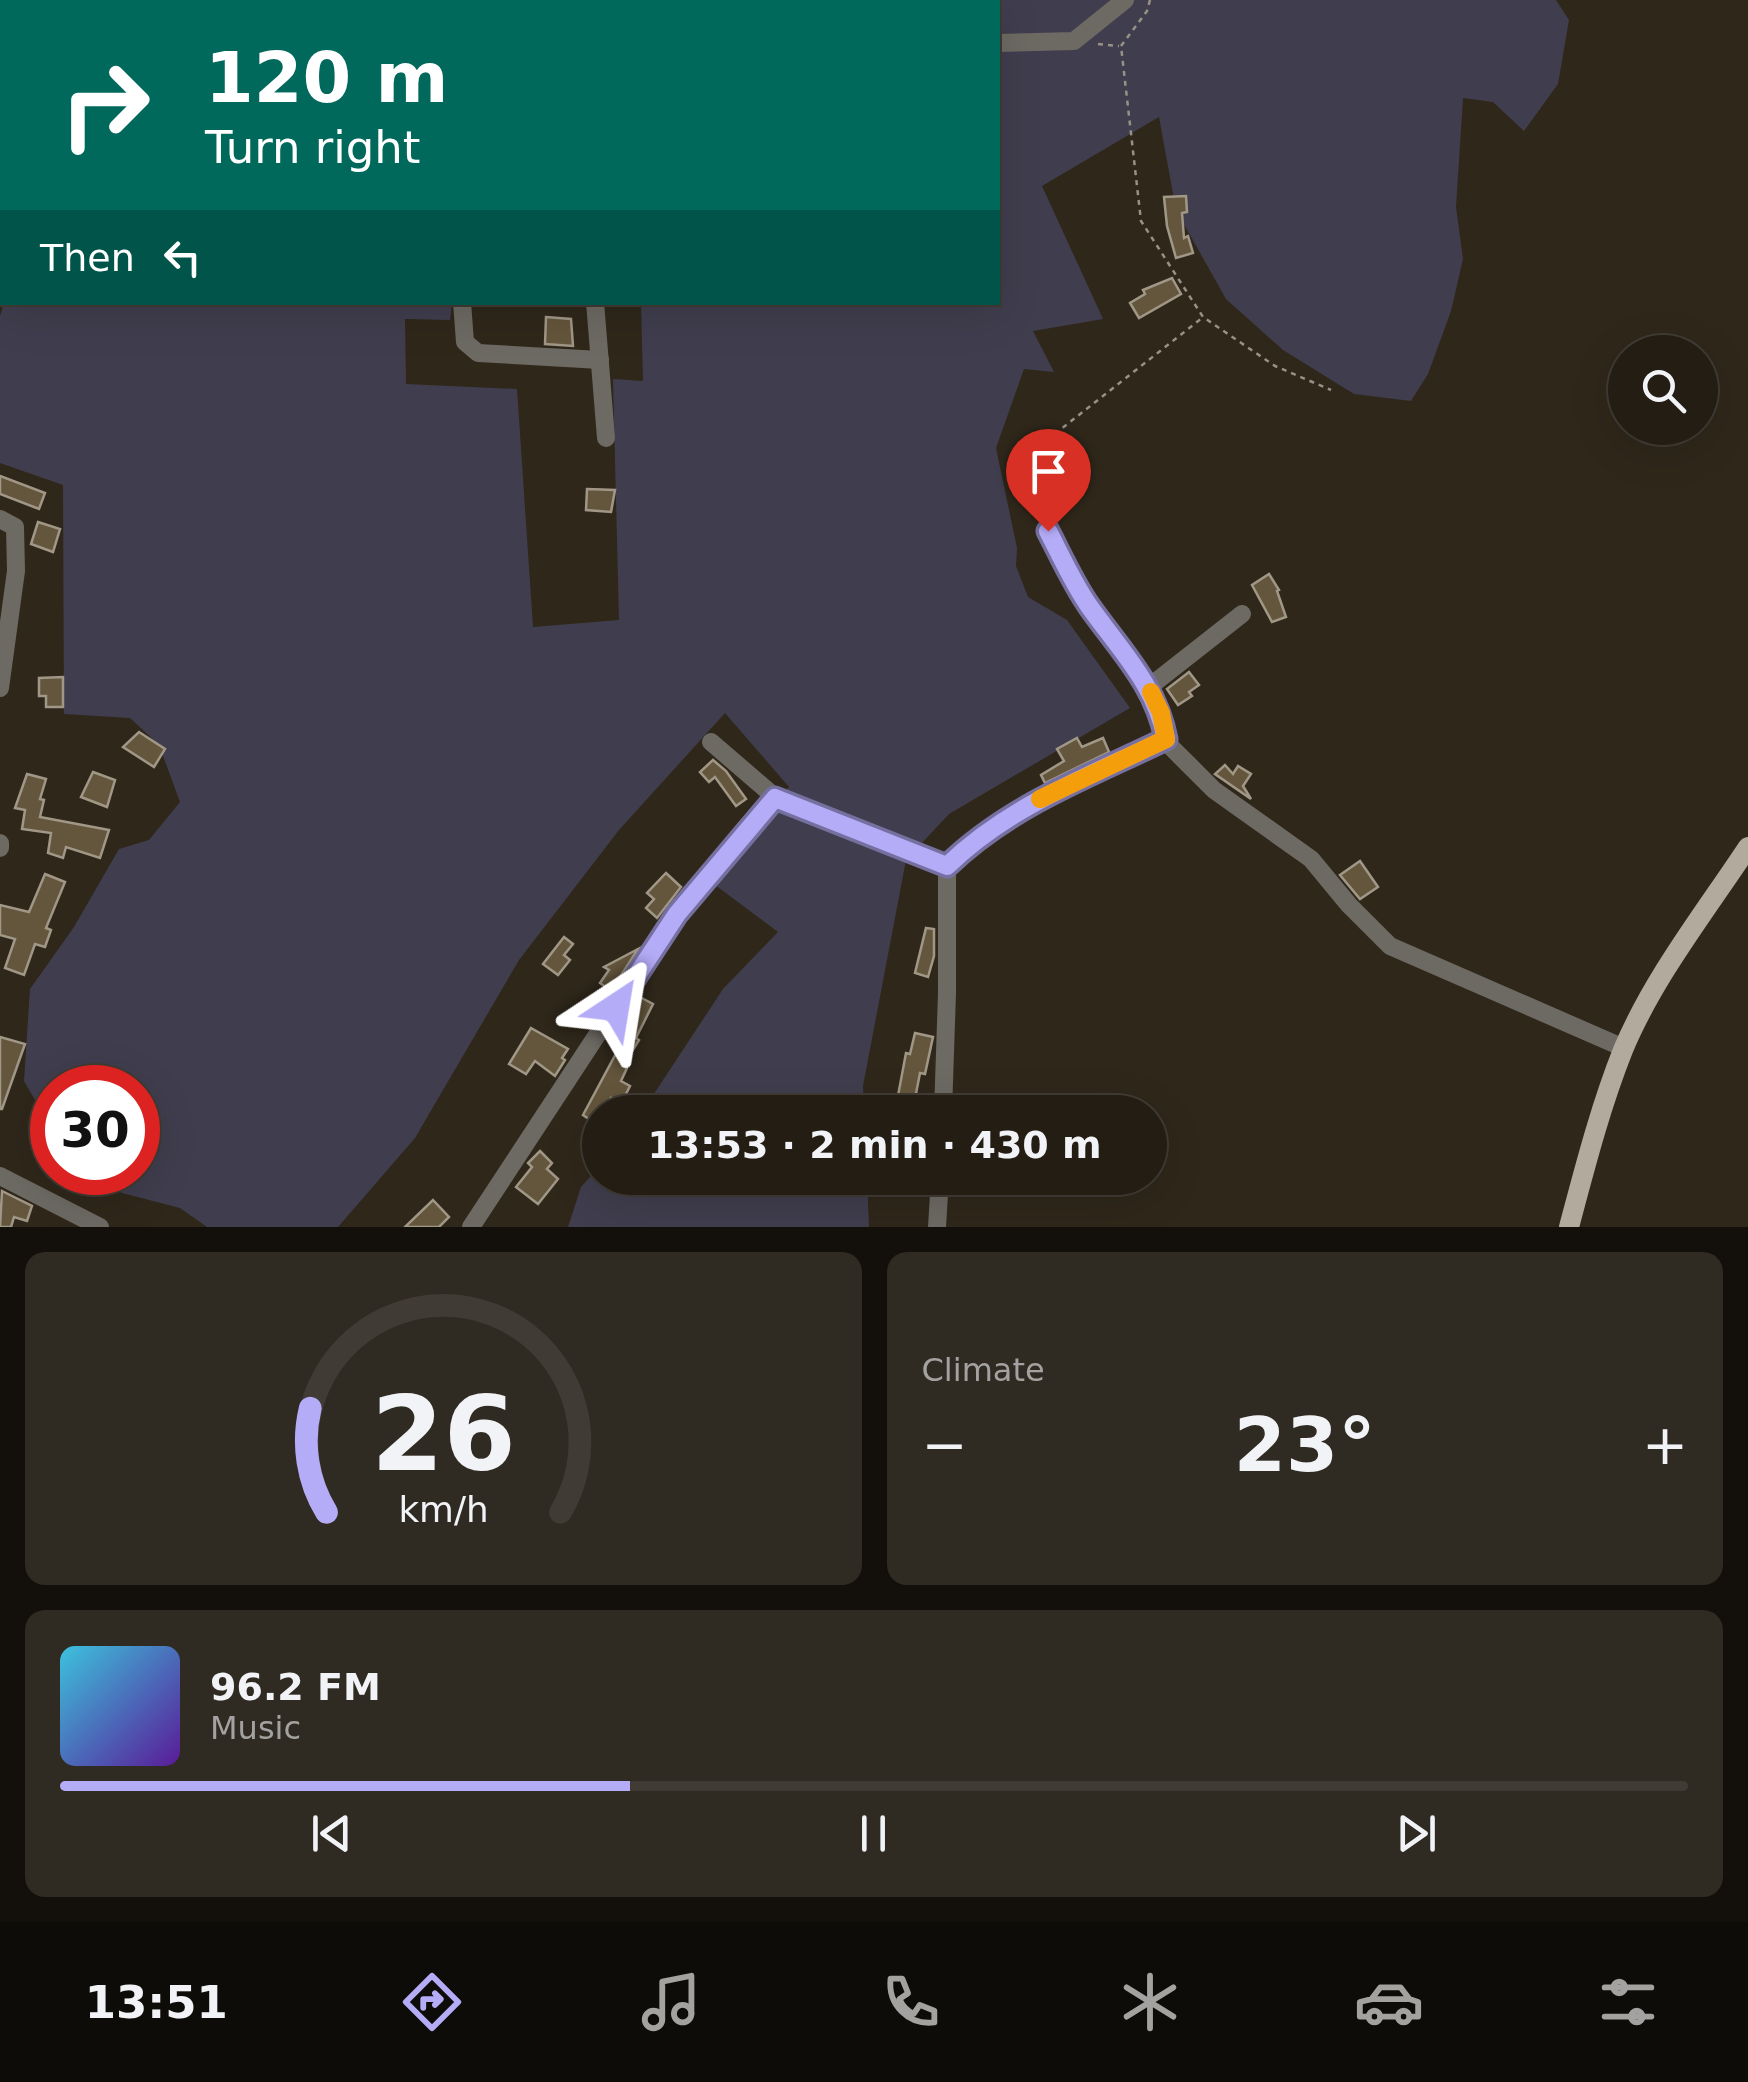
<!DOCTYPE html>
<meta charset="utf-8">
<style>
body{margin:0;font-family:"DejaVu Sans",sans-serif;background:#2f2a22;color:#f1f3f6;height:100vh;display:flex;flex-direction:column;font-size:38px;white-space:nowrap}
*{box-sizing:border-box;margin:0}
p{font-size:32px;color:#a3a2a0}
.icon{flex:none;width:55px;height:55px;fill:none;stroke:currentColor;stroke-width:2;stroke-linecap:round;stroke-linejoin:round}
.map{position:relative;height:1227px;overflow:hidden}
.side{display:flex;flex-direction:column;gap:25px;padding:25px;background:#13100b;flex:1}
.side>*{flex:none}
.top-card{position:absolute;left:0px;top:0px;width:1000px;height:305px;box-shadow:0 10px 40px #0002,0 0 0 2px #403b34;background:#00695c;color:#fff;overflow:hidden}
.tools{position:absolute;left:1608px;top:335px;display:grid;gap:20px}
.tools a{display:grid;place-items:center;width:110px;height:110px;border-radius:50%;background:#231d14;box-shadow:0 10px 40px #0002,0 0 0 2px #403b34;font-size:50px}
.speed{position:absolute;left:30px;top:1065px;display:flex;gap:20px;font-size:50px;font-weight:700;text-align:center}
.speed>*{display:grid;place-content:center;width:130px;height:130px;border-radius:50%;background:#231d14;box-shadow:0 10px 40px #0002,0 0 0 2px #403b34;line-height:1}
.speed .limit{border:15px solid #d22;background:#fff;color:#111}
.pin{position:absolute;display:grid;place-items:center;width:85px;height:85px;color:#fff;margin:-102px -42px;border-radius:50% 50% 50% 0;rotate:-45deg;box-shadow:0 0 10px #0007}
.pin .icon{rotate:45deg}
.me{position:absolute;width:110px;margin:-55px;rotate:33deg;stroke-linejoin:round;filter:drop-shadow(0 0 8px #0008)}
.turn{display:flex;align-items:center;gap:35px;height:210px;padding:0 40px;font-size:45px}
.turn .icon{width:130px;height:130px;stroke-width:2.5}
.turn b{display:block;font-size:70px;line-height:85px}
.then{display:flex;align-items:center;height:95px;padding:0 40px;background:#0003;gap:20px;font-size:38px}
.big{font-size:75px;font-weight:800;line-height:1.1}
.side .card{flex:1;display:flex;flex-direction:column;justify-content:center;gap:15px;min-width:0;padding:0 35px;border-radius:20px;background:#2f2a22}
.side .dial{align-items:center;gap:0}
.dial svg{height:260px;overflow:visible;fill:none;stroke:#403b34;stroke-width:7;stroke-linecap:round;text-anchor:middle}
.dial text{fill:#f1f3f6;stroke:none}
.song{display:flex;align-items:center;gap:30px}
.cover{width:120px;height:120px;border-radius:15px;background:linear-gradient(135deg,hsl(190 70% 55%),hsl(270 70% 35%))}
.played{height:10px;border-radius:5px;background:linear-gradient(90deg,#b5acf8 35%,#403b34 35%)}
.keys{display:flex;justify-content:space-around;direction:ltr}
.heat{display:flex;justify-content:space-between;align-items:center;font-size:55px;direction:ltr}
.side .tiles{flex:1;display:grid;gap:25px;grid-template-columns:1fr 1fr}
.card:last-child{grid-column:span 2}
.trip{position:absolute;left:582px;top:1095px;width:585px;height:100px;border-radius:50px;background:#231d14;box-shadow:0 10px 40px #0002,0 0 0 2px #403b34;font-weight:800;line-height:100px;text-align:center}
.tabs{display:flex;height:160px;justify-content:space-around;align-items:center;background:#0e0c08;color:#a3a2a0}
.tabs .icon{width:70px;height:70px}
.tabs .active{color:#b5acf8}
.tabs b{font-size:45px;color:#f1f3f6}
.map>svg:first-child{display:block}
</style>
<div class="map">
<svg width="1748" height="1227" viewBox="0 0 1748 1227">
<rect width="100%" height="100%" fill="#2f271a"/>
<g fill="#403e4e">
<path d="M 154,0 L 1556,0 L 1569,20 L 1558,84 L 1524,131 L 1493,102 L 1463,98 L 1456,207 L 1463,259 L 1451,311 L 1428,374 L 1411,401 L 1354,394 L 1283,350 L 1226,299 L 1176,210 L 1159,117 L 1042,186 L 1103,319 L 1033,331 L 1054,372 L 1024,369 L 996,448 L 1017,548 L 1016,566 L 1028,597 L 1067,620 L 1130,708 L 949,814 L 906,860 L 863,1086 L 864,1112 L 642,1112 L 723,989 L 778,932 L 703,876 L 789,787 L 725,713 L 619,830 L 519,960 L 415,1138 L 338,1227 L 207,1227 L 180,1208 L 122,1193 L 88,1173 L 138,1172 L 138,1088 L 52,1088 L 52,1129 L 24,1081 L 30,989 L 74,927 L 119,849 L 149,840 L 180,802 L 159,745 L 130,718 L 64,714 L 63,485 L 0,463 L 0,316 L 4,303 L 452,303 L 450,320 L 405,319 L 406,384 L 517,389 L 533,627 L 619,620 L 613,379 L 643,381 L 641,303 L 998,302 L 998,2 L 153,2 Z"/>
<path d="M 600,1166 L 600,1178 L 867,1178 L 869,1227 L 568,1227 L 581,1187 Z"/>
</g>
<g fill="#64563c" stroke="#a09787" stroke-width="2.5">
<path d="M 1186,196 L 1187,212 L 1182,213 L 1184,238 L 1188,236 L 1193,253 L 1176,258 L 1167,226 L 1164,197 Z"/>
<path d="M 1172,278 L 1181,294 L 1139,318 L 1130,303 L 1145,294 L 1143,290 Z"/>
<path d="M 546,317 L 571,319 L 573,346 L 545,344 Z"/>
<path d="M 0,476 L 45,493 L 39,509 L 0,494 Z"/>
<path d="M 587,489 L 615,490 L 611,512 L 586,510 Z"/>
<path d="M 38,522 L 60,529 L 53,552 L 31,544 Z"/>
<path d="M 1269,574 L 1279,590 L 1277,591 L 1286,617 L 1272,622 L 1252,585 Z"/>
<path d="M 1189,672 L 1199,685 L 1189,692 L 1192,696 L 1178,705 L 1167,689 Z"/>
<path d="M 63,677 L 63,707 L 46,707 L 46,696 L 39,696 L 39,678 Z"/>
<path d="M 139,732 L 165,749 L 154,767 L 123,747 Z"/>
<path d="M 1077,738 L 1082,747 L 1103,738 L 1109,752 L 1045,783 L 1041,775 L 1064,761 L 1057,749 Z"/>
<path d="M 713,760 L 726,771 L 746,799 L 736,806 L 715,777 L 709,782 L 700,772 Z"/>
<path d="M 1225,765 L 1233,774 L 1238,766 L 1251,774 L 1243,786 L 1251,799 L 1215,774 Z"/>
<path d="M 93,772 L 115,780 L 107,807 L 81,797 Z"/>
<path d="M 27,774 L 46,779 L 40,799 L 44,800 L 40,817 L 109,830 L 100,858 L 66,847 L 63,858 L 48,853 L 51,833 L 22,829 L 25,810 L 15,808 Z"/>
<path d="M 1360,861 L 1378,887 L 1360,899 L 1340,875 Z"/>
<path d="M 666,873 L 681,887 L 657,918 L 646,908 L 654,899 L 647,893 Z"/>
<path d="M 45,874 L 65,882 L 46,928 L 51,930 L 45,947 L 35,944 L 24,975 L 5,968 L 15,939 L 0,935 L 0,905 L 29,912 Z"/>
<path d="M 926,928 L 934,929 L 934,956 L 928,977 L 915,973 Z"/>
<path d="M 564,937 L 573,944 L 564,955 L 570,960 L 558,975 L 543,964 Z"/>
<path d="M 638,949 L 611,991 L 600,983 L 609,970 L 604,967 Z"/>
<path d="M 638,996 L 653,1004 L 636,1038 L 639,1040 L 623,1066 L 627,1068 L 621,1081 L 630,1086 L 621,1104 L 611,1098 L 595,1123 L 583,1115 L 620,1046 L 615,1043 L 623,1030 L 626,1032 L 637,1011 L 631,1007 Z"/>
<path d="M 531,1028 L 568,1049 L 562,1058 L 565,1060 L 555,1076 L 535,1061 L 526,1074 L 509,1064 Z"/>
<path d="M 915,1033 L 933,1037 L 925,1074 L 920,1073 L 914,1104 L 897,1101 L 906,1053 L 910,1054 Z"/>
<path d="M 0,1037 L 25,1044 L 2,1109 L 0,1109 Z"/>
<path d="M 540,1151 L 552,1163 L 547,1169 L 558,1179 L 538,1204 L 516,1187 L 532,1167 L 528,1163 Z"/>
<path d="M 2,1191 L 32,1206 L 27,1221 L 14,1217 L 11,1227 L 0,1227 Z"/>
<path d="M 433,1200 L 449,1217 L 439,1227 L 405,1227 Z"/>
</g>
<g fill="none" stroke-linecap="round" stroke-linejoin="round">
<g stroke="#989186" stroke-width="2.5" stroke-dasharray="5 5" stroke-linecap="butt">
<path d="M 1150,0 L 1147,11 L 1121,46 L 1141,221 L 1203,317 L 1275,366 L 1331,390"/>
<path d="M 1098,44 L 1119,46"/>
<path d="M 1047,513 L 1044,484 L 1056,433 L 1202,318"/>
</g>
<g stroke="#6d6963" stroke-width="18">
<path d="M 0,1 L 0,0"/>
<path d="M 0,36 L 2,36"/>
<path d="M 998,43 L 1074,41 L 1125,0"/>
<path d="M 462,302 L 465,342 L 478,353 L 600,360"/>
<path d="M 595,302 L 606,438"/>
<path d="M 0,519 L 15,527 L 16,571 L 0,688"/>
<path d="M 1048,531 L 1086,602 L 1149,687 L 1171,747 L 1214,790 L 1311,859 L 1349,905 L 1390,946 L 1624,1048"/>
<path d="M 1149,687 L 1242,614"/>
<path d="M 711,742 L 775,797 L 947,866"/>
<path d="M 0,843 L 0,848"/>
<path d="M 943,1112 L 947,993 L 947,866 C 1011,805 1088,777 1166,739"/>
<path d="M 0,1176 L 100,1227"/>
<path d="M 471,1227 L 677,913 L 775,797"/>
<path d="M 937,1227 L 940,1178"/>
</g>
<path stroke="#b2aa9c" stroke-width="20" d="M 1569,1227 C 1585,1167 1600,1108 1623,1050 C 1653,978 1705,912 1748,847"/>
</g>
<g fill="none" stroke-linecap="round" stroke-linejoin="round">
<g stroke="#7670a1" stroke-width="25">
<path id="route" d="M 616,1007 L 677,914 L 775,798 L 947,866 C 1010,805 1088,777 1166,739 C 1156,685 1120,650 1089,606 C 1073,583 1061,556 1048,531"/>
</g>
<use href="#route" stroke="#b5acf8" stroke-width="18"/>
<path stroke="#f59e0b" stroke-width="18" d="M 1040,799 L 1166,739 L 1161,713 L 1151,692"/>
</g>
</svg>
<div class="tools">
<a><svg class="icon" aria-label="search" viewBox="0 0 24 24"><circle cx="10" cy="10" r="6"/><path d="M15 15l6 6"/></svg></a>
</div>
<div class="speed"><div class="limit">30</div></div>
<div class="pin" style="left:1048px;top:531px;background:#d93025"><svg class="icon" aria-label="arrive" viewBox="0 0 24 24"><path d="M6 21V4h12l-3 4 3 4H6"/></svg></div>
<svg class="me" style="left:616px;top:1007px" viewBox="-20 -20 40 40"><path d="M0-17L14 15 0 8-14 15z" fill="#b5acf8" stroke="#fff" stroke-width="4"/></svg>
<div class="trip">13:53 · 2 min · 430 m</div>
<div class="top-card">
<div class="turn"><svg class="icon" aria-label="right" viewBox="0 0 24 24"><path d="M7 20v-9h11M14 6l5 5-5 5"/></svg><div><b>120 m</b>Turn right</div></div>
<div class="then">Then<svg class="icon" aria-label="left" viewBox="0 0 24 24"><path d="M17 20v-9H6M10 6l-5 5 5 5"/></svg></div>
</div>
</div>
<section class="side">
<div class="tiles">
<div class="card dial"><svg viewBox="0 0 100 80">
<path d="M14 69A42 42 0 1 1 86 69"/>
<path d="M14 69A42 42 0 0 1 9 37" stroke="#b5acf8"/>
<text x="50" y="56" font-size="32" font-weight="700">26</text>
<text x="50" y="72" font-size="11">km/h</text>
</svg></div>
<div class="card"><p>Climate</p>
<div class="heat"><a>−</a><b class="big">23°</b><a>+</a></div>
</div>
<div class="card">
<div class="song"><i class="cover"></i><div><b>96.2 FM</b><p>Music</p></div></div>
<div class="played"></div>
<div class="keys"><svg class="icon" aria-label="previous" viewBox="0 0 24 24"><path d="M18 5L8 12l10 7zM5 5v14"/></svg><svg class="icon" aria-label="pause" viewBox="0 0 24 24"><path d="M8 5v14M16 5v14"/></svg><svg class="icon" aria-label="next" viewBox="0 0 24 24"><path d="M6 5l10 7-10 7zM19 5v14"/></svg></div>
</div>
</div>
</section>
<nav class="tabs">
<b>13:51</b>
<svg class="icon active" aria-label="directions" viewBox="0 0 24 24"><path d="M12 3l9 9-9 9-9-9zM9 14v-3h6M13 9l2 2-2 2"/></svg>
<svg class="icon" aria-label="music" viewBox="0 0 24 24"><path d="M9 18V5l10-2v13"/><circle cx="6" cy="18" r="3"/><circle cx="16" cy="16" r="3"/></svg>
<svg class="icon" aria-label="phone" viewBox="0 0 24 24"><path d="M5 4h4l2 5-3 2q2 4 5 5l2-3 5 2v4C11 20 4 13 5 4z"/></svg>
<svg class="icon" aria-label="climate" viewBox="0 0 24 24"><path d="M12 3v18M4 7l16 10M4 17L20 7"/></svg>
<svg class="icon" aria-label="car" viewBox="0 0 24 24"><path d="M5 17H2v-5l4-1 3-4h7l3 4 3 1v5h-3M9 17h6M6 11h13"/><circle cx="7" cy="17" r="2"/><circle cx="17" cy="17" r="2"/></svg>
<svg class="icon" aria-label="filters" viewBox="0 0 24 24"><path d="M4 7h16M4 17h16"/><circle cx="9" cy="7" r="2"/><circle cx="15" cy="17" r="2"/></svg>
</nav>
